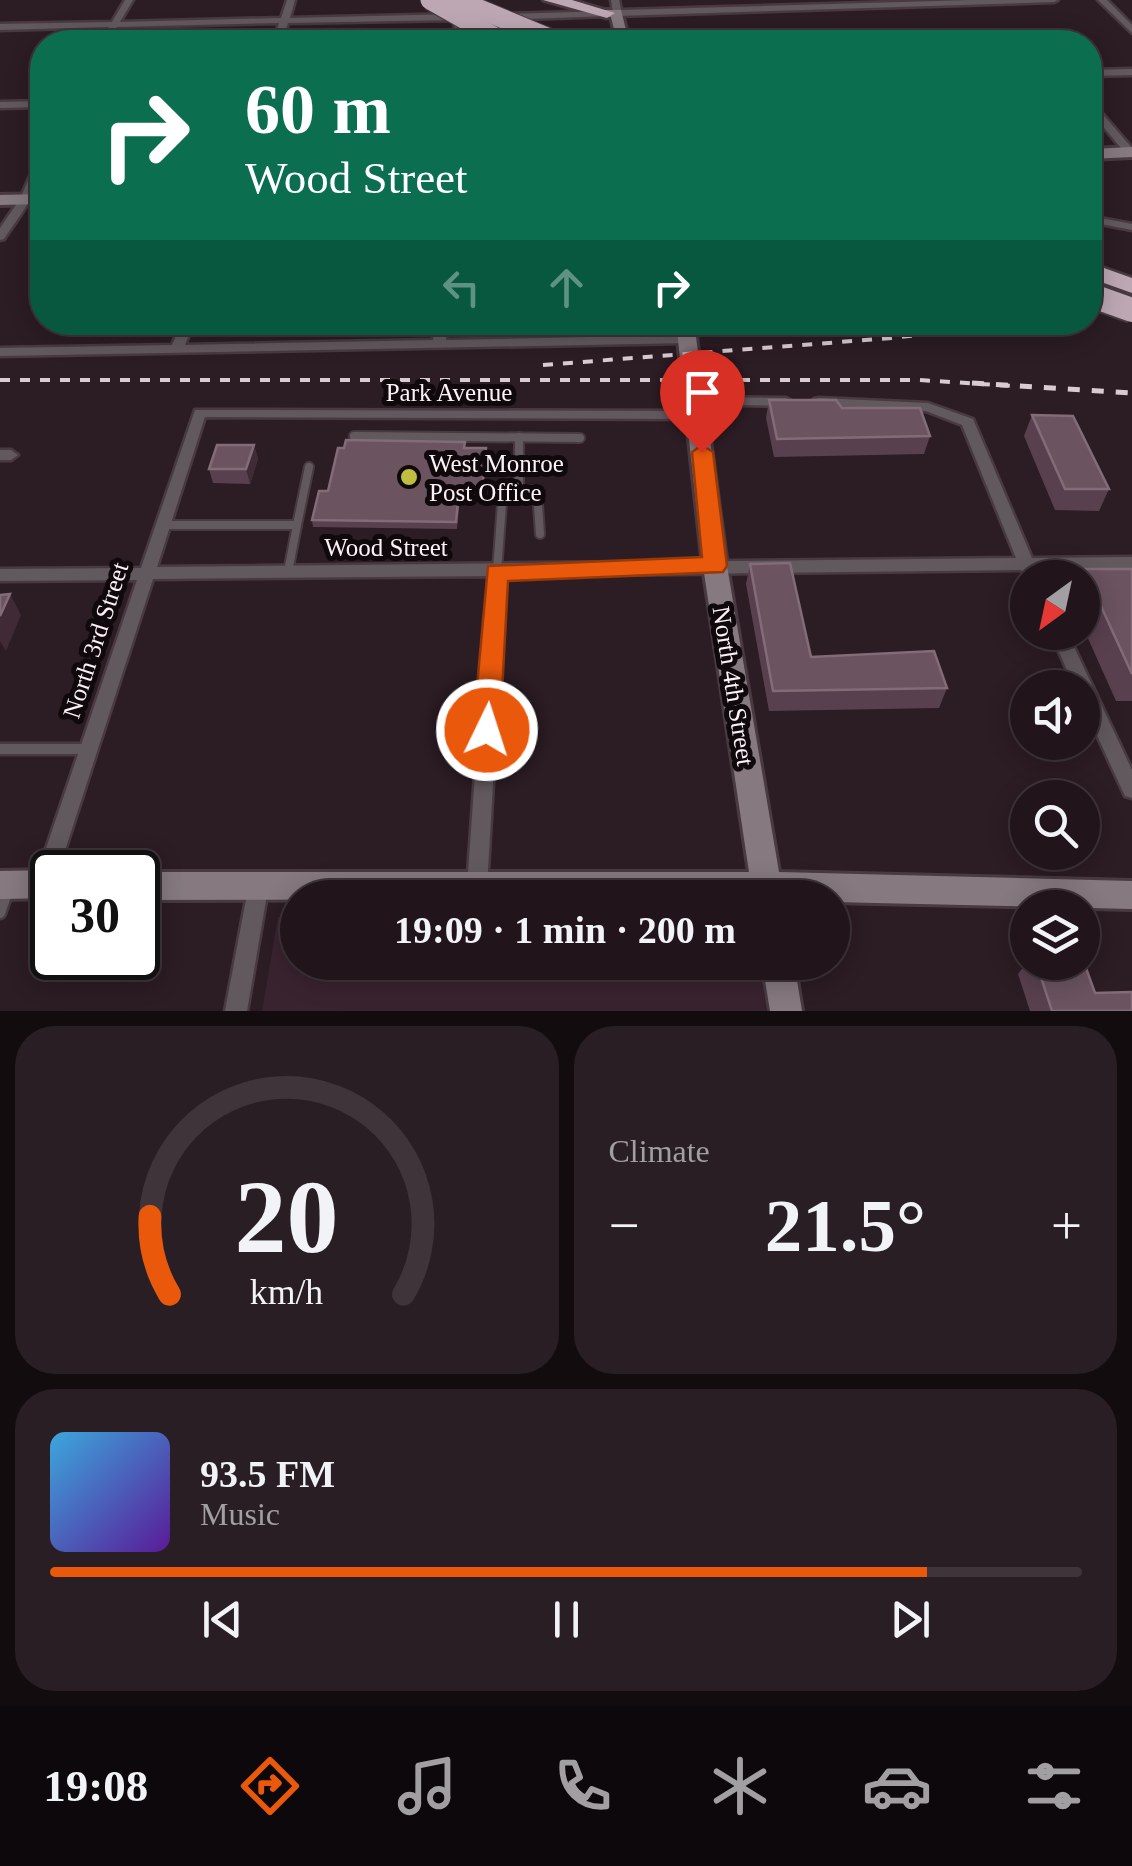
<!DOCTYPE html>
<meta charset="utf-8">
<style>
body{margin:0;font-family:"Times New Roman",serif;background:#291e24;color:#f1f3f6;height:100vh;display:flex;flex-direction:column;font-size:38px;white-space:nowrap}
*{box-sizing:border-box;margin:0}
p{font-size:32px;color:#a29fa3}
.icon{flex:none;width:55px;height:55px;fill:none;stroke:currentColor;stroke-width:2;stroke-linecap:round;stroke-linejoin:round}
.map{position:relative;height:1011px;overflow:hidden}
.details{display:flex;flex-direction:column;gap:15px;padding:15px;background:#120c0f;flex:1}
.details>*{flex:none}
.guide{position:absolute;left:30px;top:30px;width:1072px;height:305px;border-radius:40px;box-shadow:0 5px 25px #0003,0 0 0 2px #3e343a;background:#0b6e4f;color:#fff;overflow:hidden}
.needle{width:65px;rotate:213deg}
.fabs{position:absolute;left:1010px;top:560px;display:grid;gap:20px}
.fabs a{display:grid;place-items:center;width:90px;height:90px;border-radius:50%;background:#21151b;box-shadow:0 5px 25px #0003,0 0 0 2px #3e343a;font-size:50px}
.speed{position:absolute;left:30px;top:850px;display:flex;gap:20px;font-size:50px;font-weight:700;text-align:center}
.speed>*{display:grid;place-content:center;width:130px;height:130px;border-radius:50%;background:#21151b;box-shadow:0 5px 25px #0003,0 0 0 2px #3e343a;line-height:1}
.speed .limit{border:5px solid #111;border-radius:15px;background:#fff;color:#111}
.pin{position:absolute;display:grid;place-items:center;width:85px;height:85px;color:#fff;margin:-102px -42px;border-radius:50% 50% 50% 0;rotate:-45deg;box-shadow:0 0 10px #0007}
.pin .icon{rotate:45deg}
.me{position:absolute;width:110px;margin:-55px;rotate:4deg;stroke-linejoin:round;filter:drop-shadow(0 0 8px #0008)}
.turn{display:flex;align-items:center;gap:35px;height:210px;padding:0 50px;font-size:45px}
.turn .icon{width:130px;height:130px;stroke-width:2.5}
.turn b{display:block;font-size:70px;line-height:85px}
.lanes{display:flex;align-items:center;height:95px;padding:0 50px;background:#0003;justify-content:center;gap:50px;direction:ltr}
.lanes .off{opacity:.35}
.big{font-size:75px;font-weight:600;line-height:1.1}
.details .widget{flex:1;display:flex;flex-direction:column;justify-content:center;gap:15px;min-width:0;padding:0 35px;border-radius:40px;background:#291e24}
.details .dial{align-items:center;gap:0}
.dial svg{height:260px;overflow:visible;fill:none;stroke:#3e343a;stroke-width:7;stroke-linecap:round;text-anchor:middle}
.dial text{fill:#f1f3f6;stroke:none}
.song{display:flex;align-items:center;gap:30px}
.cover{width:120px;height:120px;border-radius:15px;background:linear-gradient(135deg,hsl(200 70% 55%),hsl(270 70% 35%))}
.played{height:10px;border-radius:5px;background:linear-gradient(90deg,#ea580c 85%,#3e343a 85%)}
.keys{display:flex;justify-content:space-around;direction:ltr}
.heat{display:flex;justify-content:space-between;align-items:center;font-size:55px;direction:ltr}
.details .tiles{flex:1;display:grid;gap:15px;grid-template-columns:1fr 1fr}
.widget:last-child{grid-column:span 2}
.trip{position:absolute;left:280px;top:880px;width:570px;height:100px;border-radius:50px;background:#21151b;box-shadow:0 5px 25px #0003,0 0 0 2px #3e343a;font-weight:600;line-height:100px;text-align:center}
.menu{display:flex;height:160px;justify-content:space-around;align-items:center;background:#0d080b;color:#a29fa3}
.menu .icon{width:70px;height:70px}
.menu .on{color:#ea580c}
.menu b{font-size:45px;color:#f1f3f6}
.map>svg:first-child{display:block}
</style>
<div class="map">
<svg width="1132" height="1011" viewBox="0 0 1132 1011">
<rect width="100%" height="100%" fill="#2c1c24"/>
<path fill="#39232f" d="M 278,917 L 297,917 L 298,962 L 760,963 L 766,1011 L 262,1011 Z"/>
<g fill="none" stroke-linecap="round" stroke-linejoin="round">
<g stroke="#493a42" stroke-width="12">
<g id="lane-far1">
<path d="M 354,436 L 580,438"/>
<path d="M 519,490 L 537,490 L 540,534"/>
<path d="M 163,525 L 297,525 L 288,572"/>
<path d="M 297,525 L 309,467"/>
<path d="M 497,571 L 503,490 L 519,490 L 519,437"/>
</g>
</g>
<g stroke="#493a42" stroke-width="15">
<g id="lane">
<path d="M 0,749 L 85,749"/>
<path d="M 0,913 L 7,893"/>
</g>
</g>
<g stroke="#493a42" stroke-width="5">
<g id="street">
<path d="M 125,0 L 133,0 L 120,22 L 281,18 L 287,0 L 295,0 L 290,18 L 459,14 L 465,17 L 462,42 L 454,42 L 455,20 L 288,23 L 282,42 L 274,42 L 279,23 L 117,27 L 108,42 L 100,42 L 109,27 L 0,30 L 0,24 L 112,22 Z"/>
<path d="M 611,0 L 619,0 L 621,10 L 971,0 L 1058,0 L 1054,2 L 617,16 L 613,13 Z"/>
<path d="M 1098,0 L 1107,0 L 1132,25 L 1132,33 Z"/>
<path d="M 610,11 L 611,13 L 607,16 L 504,20 L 500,17 L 504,14 Z"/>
<path d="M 1132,69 L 1132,75 L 1090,76 L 1090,70 Z"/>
<path d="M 42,101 L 42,107 L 0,108 L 0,102 Z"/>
<path d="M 1090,102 L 1093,103 L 1132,148 L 1132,155 L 1126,154 L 1090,111 Z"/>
<path d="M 42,157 C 44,187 20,215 4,239 L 0,240 L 0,228 L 20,199 L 37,160 Z"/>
<path d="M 1090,216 L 1132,224 L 1132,230 L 1090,222 Z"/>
<path d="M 182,322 L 194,322 L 185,345 L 433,340 L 435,322 L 447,322 L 446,340 L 687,335 L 693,339 L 687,343 L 0,356 L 0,348 L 172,345 Z"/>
<path d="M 827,322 L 902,322 L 896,326 L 833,326 Z"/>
<path d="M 696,397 L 786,398 L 793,402 L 786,406 L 691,404 L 689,401 L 691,398 Z"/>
<path d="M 819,398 L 928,403 L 973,419 L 1032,558 L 1132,557 L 1132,569 L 1037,570 L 1040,578 L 1028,578 L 1028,583 L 1021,570 L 505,576 L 487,887 L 484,894 L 477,897 L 470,894 L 467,887 L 489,576 L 153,579 L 58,872 L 52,872 L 52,888 L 44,894 L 37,891 L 34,884 L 137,580 L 0,581 L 0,569 L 141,568 L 195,410 L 698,411 L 705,415 L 698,419 L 205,417 L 157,567 L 1016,558 L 962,425 L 926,411 L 814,405 L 812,402 L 814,399 Z"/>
<path d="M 0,450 L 11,450 L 18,455 L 11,460 L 0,460 Z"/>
<path d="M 1050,632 L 1067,632 L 1132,770 L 1132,798 L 1125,796 L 1082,703 L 1082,688 L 1075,688 Z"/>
<path d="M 258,879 L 265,882 L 268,889 L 247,1011 L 225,1011 L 248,889 L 251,882 Z"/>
</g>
</g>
<g stroke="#493a42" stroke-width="6">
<g id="secondary">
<path d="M 603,10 L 621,10 L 629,42 L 617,42 L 611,17 L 603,16 Z"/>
<path d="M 1132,147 L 1132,157 L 1090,159 L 1090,149 Z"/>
<path d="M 42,194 L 42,204 L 0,205 L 0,195 Z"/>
<path d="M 676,322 L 694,322 L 727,566 L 779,872 L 1132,881 L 1132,909 L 832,902 L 832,898 L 138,900 L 138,872 L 749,872 L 703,566 Z"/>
<path d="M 52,870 L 59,872 L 52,872 L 52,898 L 0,899 L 0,871 Z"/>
<path d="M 762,962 L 794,962 L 802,1011 L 770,1011 Z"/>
</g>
</g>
<g stroke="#493a42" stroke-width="5">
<g id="highway">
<path d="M 543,0 L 572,0 L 615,13 L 607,18 Z"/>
<path d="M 1090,263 L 1132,278 L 1132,293 L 1090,278 Z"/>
</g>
</g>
<use href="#lane-far1" stroke="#62595e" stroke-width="8"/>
<use href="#lane" stroke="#62595e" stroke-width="10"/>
<use href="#street" fill="#62595e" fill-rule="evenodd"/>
<use href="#secondary" fill="#867980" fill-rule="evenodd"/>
<use href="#highway" fill="#bca7b2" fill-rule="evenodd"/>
<g stroke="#d8ccd2" stroke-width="4" stroke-dasharray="10 10" stroke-linecap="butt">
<path d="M 1090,312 L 1132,303"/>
<path d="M 543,365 L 892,338 L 1032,322"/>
<path d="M 0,380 L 919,380 L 1013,386"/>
</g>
<path stroke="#d8ccd2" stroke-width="5" stroke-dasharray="12 12" stroke-linecap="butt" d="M 972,383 L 1132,393"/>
<g stroke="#493a42" stroke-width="21" stroke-linecap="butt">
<g id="highway-bridge-far1">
<path d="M 430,0 L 504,42"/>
<path d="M 458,0 L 559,42"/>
</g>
</g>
<g stroke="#493a42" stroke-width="28" stroke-linecap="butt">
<path id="highway-bridge" d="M 1090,295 L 1132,310"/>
</g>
<use href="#highway-bridge-far1" stroke="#bca7b2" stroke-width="19"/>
<use href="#highway-bridge" stroke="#bca7b2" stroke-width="24"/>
</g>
<g fill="#59404e">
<path d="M 769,400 L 842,408 L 930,436 L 924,454 L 774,457 L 766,418 Z"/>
<path d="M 1032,415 L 1109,489 L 1099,511 L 1055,510 L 1024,436 Z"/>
<path d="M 465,442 L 465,448 L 486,455 L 482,498 L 460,498 L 457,529 L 313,527 L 312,520 Z"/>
<path d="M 254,445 L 258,459 L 250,484 L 213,483 L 209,469 Z"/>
<path d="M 750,564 L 811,657 L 947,688 L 939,708 L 769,711 L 746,584 Z"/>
<path d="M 1084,569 L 1132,569 L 1132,701 L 1116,701 L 1082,625 L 1082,578 L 1079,578 Z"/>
<path d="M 1028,961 L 1028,962 L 1082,962 L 1095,993 L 1132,1011 L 1030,1011 L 1018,974 Z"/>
</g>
<g fill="#402a35">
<path d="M 254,445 L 258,459 L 250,484 L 246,469 Z"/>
<path d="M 10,594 L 21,615 L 6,651 L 0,641 L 0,616 Z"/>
</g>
<g fill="#6b5360" stroke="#826c78" stroke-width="2.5">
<path d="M 769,400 L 836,400 L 842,408 L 920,408 L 930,436 L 777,439 Z"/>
<path d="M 1032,415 L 1073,416 L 1109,489 L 1065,489 Z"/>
<path d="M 346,440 L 465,442 L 464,448 L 486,448 L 482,491 L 459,491 L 456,522 L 312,520 L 319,491 L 328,491 L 338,448 L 344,448 Z"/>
<path d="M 217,445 L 254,445 L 246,469 L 209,469 Z"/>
<path d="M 790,563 L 811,657 L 934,651 L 947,688 L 773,691 L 750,564 Z"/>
<path d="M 1084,569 L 1132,569 L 1132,674 Z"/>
<path d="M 10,594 L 0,616 L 0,595 Z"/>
<path d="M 1082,957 L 1095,993 L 1132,992 L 1132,1011 L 1052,1011 L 1036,962 L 1082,962 Z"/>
</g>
<path fill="#ea580c" stroke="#983908" stroke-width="2.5" d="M 702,445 L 713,452 L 727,566 L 723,572 L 508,581 L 500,730 L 496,738 L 487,741 L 477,738 L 473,730 L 488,566 L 702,557 L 692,452 Z"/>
<circle fill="#bfbe41" stroke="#0f090c" stroke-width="4" cx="409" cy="477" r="10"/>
<g text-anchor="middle" stroke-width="10" stroke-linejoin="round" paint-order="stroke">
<g font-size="25" fill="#fcf1f7" stroke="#0f090c">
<text x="449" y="401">Park Avenue</text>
<text x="386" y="556">Wood Street</text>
<text transform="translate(95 640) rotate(-72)" y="9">North 3rd Street</text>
<text transform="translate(734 686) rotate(81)" y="9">North 4th Street</text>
</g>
<g font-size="25" fill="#fcf1f7" stroke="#0f090c" text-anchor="start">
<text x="429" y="472">West Monroe<tspan x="429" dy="29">Post Office</tspan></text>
</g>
</g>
</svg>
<div class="fabs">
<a><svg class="needle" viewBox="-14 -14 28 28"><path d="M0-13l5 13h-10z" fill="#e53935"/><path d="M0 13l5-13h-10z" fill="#a29fa3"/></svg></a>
<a><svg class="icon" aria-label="sound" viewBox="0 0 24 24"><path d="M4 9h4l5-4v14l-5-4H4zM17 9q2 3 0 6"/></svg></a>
<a><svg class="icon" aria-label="search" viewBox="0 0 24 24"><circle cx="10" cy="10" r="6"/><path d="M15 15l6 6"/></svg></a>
<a><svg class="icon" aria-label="layers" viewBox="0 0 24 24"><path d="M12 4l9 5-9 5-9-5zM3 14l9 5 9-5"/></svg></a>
</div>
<div class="speed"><div class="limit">30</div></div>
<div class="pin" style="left:702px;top:452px;background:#d93025"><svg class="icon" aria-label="arrive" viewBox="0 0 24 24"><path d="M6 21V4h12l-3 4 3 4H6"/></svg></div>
<svg class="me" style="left:487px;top:730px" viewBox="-20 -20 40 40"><circle r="17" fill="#ea580c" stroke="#fff" stroke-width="3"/><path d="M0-11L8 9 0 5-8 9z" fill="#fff"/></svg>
<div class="trip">19:09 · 1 min · 200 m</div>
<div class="guide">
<div class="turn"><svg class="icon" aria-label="right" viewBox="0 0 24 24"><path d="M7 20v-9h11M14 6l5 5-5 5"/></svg><div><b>60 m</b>Wood Street</div></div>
<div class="lanes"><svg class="icon off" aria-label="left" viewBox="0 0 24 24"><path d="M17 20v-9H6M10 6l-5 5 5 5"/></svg><svg class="icon off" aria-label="ahead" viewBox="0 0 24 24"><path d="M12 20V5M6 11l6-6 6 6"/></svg><svg class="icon" aria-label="right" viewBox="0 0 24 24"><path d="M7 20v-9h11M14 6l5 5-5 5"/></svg></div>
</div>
</div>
<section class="details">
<div class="tiles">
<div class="widget dial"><svg viewBox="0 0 100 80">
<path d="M14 69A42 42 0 1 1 86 69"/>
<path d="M14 69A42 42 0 0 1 8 45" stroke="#ea580c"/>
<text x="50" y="56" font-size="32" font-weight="700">20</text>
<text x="50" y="72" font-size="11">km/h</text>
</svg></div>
<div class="widget"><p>Climate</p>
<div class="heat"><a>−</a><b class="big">21.5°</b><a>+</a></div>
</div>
<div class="widget">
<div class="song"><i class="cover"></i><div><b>93.5 FM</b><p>Music</p></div></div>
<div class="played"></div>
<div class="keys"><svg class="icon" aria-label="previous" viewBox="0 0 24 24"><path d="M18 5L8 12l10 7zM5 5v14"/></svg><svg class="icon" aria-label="pause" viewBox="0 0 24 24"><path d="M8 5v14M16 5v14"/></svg><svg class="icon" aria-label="next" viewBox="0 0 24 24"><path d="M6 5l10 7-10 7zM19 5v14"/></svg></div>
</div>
</div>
</section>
<nav class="menu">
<b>19:08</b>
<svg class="icon on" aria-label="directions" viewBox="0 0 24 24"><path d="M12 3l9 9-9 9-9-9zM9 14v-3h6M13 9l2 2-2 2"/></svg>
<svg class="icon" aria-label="music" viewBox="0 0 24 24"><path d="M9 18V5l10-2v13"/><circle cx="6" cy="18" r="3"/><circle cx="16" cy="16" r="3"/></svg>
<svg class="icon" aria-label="phone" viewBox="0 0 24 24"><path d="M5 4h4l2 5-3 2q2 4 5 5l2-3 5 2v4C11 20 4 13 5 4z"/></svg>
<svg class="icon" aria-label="climate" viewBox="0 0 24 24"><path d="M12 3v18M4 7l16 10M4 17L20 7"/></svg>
<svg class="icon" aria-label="car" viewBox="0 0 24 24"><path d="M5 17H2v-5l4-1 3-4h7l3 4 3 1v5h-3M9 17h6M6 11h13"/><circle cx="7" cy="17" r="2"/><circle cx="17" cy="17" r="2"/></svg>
<svg class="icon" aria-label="filters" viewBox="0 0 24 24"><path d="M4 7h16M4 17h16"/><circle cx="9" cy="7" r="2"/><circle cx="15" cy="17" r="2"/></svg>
</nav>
